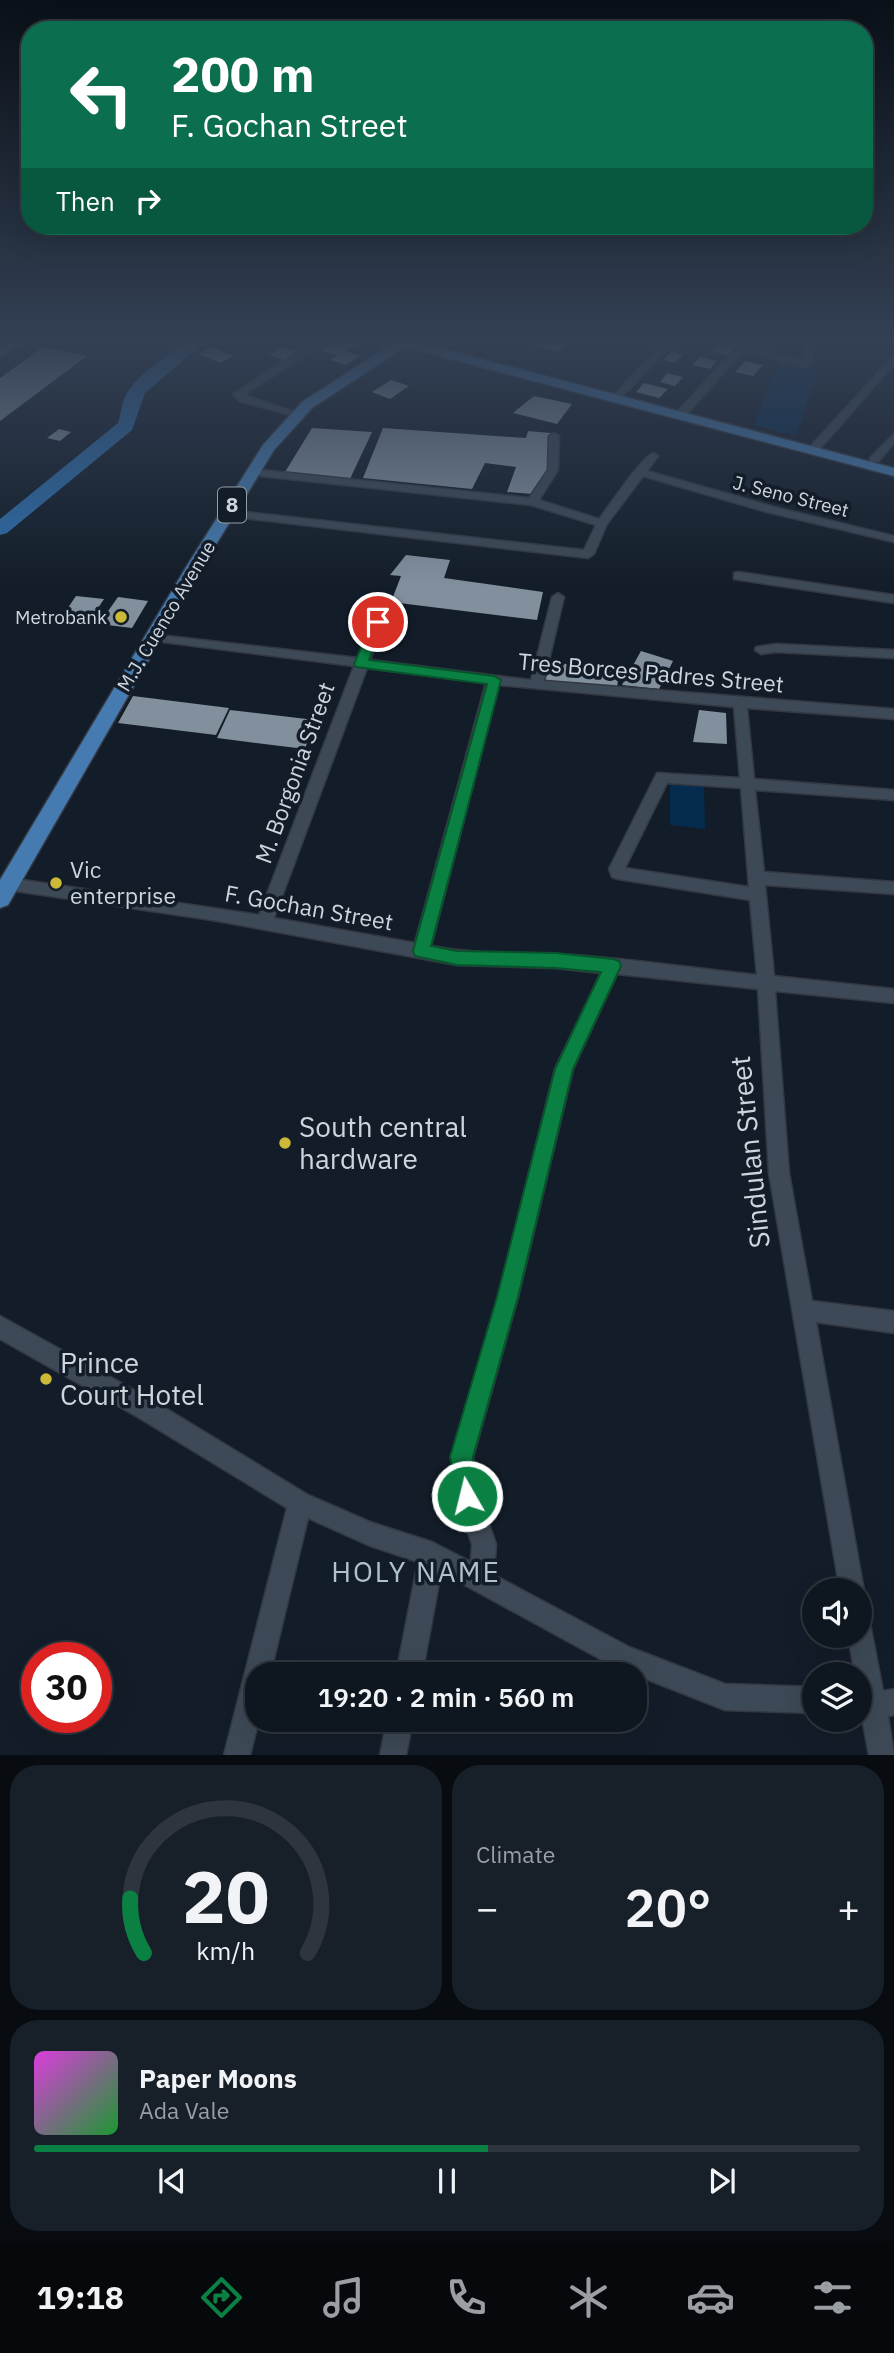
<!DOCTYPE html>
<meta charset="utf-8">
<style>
body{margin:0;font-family:"IBM Plex Sans",sans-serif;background:#171f28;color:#f1f3f6;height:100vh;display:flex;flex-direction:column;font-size:26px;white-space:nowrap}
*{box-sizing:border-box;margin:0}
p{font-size:23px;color:#9b9fa4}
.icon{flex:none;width:38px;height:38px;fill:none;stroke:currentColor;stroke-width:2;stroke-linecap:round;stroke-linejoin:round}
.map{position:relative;height:1755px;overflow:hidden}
.sheet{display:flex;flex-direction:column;gap:10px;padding:10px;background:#080c11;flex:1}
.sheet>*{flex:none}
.guide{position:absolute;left:21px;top:21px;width:852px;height:214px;border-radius:28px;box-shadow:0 7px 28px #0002,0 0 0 2px #2e353d;background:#0b6e4f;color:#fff;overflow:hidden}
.controls{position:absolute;left:802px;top:1578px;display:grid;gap:14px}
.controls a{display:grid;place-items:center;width:70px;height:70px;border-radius:50%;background:#0e161f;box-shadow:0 7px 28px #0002,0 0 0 2px #2e353d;font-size:35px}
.speed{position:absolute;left:21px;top:1642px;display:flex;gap:14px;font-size:35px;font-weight:700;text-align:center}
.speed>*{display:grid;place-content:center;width:91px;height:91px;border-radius:50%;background:#0e161f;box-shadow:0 7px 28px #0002,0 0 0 2px #2e353d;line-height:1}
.speed .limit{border:10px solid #d22;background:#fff;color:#111}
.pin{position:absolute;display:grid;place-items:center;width:60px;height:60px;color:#fff;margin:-30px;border:4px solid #fff;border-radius:50%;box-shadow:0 2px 7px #0007}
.me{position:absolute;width:77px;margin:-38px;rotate:352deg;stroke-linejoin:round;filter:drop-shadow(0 0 5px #0008)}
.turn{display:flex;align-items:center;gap:24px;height:147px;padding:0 35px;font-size:32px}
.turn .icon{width:91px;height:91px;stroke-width:2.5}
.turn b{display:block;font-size:49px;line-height:60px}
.then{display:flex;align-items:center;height:66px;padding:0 35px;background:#0003;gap:14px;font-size:26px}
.big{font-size:52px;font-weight:600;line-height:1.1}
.sheet .tile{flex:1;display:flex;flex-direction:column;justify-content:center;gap:10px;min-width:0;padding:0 24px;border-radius:28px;background:#171f28}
.sheet .dial{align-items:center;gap:0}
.dial svg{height:182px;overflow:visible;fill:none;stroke:#2e353d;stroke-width:7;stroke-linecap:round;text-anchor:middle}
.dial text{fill:#f1f3f6;stroke:none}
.song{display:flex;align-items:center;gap:21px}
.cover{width:84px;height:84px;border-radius:10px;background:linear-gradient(135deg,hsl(300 70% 55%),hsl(130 70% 35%))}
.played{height:7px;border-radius:4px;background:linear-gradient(90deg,#0b8043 55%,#2e353d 55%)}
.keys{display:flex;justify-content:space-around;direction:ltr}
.heat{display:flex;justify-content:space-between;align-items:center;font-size:38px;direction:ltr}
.sheet .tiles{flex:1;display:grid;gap:10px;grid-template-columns:1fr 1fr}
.tile:last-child{grid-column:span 2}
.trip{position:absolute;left:245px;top:1662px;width:402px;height:70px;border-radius:28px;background:#0e161f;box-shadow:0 7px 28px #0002,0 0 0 2px #2e353d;font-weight:600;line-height:70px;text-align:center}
.tab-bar{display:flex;height:112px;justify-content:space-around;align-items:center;background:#06090c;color:#9b9fa4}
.tab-bar .icon{width:49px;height:49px}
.tab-bar .on{color:#0b8043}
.tab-bar b{font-size:32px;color:#f1f3f6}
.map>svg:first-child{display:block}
</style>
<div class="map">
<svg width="894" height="1755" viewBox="0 0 894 1755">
<rect width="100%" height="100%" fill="#131d29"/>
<g fill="#052c4e">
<path d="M 780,359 L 819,368 L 796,436 L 754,425 Z"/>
<path d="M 670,781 L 704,784 L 705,829 L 670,825 Z"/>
</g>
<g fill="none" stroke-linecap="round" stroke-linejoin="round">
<path fill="#2d6dab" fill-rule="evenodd" d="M 186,342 L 205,342 L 145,393 L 132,430 L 7,533 L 0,535 L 0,519 L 118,423 C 121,415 121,405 125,397 C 137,373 165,358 186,342 Z"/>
</g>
<g fill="#82909e">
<path d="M 322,342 L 360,342 L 345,351 L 360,356 L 346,365 L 330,360 L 338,356 L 321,350 L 329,345 Z"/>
<path d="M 525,342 L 570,342 L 556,352 Z"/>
<path d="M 718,345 L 733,349 L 727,355 L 712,351 Z"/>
<path d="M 43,347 L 87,356 L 0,421 L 0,378 Z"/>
<path d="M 212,347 L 233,356 L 220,363 L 199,354 Z"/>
<path d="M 283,347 L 300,352 L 286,361 L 269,355 Z"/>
<path d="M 672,351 L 683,354 L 675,363 L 663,360 Z"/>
<path d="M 700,357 L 717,361 L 710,369 L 692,365 Z"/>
<path d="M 745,361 L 763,365 L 753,376 L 735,372 Z"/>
<path d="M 667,373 L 683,377 L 675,386 L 660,382 Z"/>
<path d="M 391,380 L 409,386 L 390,399 L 372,392 Z"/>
<path d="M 644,383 L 668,389 L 659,398 L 636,392 Z"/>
<path d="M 534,396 L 572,404 L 557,424 L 513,413 Z"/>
<path d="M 312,428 L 372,432 L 350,479 L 285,472 Z"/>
<path d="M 383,428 L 526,438 L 528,431 L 551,433 L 550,469 L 533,494 L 507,492 L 516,467 L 485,463 L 472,489 L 363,478 Z"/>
<path d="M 59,429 L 71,432 L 60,441 L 47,438 Z"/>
<path d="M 406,555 L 450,560 L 444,578 L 543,592 L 537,620 L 391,602 L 401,576 L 390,575 Z"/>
<path d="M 76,596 L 104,599 L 89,622 L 61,618 Z"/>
<path d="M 118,597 L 148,601 L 132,628 L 99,624 Z"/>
<path d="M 641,651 L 673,661 L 659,689 L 622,685 Z"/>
<path d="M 549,662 L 619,670 L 617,689 L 545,680 Z"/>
<path d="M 133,696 L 229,708 L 216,735 L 118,723 Z"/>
<path d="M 230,710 L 315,720 L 305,749 L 217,738 Z"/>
<path d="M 699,710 L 726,713 L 727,744 L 693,742 Z"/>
</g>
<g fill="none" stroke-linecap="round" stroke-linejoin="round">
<g stroke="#333842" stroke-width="3">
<g id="minor">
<path d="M 314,342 L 326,342 L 244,395 L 298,413 L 298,417 L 239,401 L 233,394 Z"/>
<path d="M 664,342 L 674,342 L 619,400 L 613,400 L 613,396 Z"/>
<path d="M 722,342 L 751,342 L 748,345 L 801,361 L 807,342 L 817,342 L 811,364 L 806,367 L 744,350 L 685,416 L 677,416 L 677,412 L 736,348 Z"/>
<path d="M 894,355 L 894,364 L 817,452 L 809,452 L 809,448 Z"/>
<path d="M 554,433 L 559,436 L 558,470 L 539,500 L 599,519 C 611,504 639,460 653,453 L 658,456 L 647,471 L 774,507 L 894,536 L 894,542 L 767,512 L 643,476 L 607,524 L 594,554 L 588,558 L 227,516 L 221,513 L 227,510 L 584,550 L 596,525 L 531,505 L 252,475 L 247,472 L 252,469 L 529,498 L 548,470 L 549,436 Z"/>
<path d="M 894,434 L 894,443 L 878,462 L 870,462 L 870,458 Z"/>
<path d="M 738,572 L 894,595 L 894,603 L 734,579 L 734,573 Z"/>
<path d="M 558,593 L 564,597 L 544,681 L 894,709 L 894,719 L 747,708 L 754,779 L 894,790 L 894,800 L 755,790 L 764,872 L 894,882 L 894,894 L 765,885 L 774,976 L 894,989 L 894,1003 L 775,991 L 789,1173 L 812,1301 L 894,1311 L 894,1333 L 816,1322 L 864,1591 L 859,1600 L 859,1591 L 840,1591 L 769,1173 L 758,989 L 617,974 L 573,1069 L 518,1297 L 473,1457 L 479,1496 L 496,1544 L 494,1575 L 629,1647 L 725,1684 L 814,1687 L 814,1713 L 725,1710 L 613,1666 L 441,1572 L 422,1675 L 396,1675 L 418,1562 L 368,1545 L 308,1518 L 270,1675 L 257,1675 L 259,1720 L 250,1755 L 224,1755 L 287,1508 L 136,1416 L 0,1339 L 0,1316 L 152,1400 L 308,1495 L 370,1522 L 432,1542 L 471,1562 L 472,1544 L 455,1496 L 451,1457 L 498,1297 L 555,1069 L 601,973 L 556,968 L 457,965 L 212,920 L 9,890 L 3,888 L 1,884 L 3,880 L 9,878 L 259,915 L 354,666 L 155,641 L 149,637 L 150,634 L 358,658 L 381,601 L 387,597 L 393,601 L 370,660 L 531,680 L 552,597 ZM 367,668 L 486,683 L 415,943 L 274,918 ZM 499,685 L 734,707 L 740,778 L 657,773 L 609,869 L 612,877 L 618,879 L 750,900 L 757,975 C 689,968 621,957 554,954 C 513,952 472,954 431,946 ZM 667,783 L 741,788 L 749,887 L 625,868 Z"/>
<path d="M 776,644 L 894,650 L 894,658 L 776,652 L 761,654 L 755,650 L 756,647 Z"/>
<path d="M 859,1617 L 868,1620 L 871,1629 L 883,1691 L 894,1689 L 894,1715 L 888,1716 L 894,1755 L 869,1755 L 862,1718 L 859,1718 L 859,1675 L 855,1675 L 848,1636 L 859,1636 Z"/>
<path d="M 387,1720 L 413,1720 L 406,1755 L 380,1755 Z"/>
</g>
</g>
<g stroke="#333842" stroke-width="3">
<g id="major">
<path d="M 8,342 L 22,342 L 0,357 L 0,347 Z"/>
<path d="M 395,342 L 417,342 L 894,468 L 894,476 L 405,347 L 312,408 L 274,450 L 204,564 L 8,905 L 0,908 L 0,880 L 188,564 L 263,445 L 302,402 Z"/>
</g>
</g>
<use href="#minor" fill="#3d4956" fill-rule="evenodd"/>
<use href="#major" fill="#457bb0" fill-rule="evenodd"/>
</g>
<linearGradient id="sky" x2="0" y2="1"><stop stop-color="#0a1017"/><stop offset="0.58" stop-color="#334054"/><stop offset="1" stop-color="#334054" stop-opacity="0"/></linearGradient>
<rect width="894" height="588" fill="url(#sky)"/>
<path fill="#0b8043" stroke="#07532c" stroke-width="2" d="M 378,618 L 384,622 L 369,660 L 494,676 L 501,680 L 431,946 L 457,951 L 556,953 L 613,959 L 619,961 L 621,966 L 573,1069 L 518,1297 L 473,1457 L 479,1496 L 475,1505 L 467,1508 L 459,1505 L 450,1457 L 497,1297 L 555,1069 L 601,972 L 556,968 L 457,965 L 415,956 L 413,951 L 487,684 L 356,667 L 354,664 L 372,622 Z"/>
<g fill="#cdb938" stroke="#131d29" stroke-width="2.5">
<circle cx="121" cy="617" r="7"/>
<circle cx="56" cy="883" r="7"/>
<circle cx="285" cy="1143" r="7"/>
<circle cx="46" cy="1379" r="7"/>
</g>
<g text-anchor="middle" stroke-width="7" stroke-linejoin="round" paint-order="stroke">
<g font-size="19" fill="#cdd5dd" stroke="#131d29">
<text transform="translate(791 496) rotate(14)" y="7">J. Seno Street</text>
<text transform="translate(166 616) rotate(-59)" y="7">M.J. Cuenco Avenue</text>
</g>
<g font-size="19" fill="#cdd5dd" stroke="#131d29" text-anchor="end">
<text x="107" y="624">Metrobank</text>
</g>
<rect fill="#131d29" stroke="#959ea7" stroke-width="2" x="218" y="487.5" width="28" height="35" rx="5"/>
<g font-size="21" font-weight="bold" fill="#cdd5dd">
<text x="232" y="512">8</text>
</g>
<g font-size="23" fill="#cdd5dd" stroke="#131d29">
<text transform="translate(651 673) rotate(5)" y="8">Tres Borces Padres Street</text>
<text transform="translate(295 773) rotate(-70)" y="8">M. Borgonia Street</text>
<text transform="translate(309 908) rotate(10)" y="8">F. Gochan Street</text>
</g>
<g font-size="23" fill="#cdd5dd" stroke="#131d29" text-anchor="start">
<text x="70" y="878">Vic<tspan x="70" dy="26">enterprise</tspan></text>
</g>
<g font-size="28" fill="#cdd5dd" stroke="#131d29" text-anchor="start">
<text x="299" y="1137">South central<tspan x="299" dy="32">hardware</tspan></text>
<text x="60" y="1373">Prince<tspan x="60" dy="32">Court Hotel</tspan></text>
</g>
<g font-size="28" fill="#cdd5dd" stroke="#131d29">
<text transform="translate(750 1152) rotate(-96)" y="10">Sindulan Street</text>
</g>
<g font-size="28" letter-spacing="2" fill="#b2c1d0" stroke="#131d29">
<text x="416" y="1582">HOLY NAME</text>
</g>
</g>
</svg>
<div class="controls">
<a><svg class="icon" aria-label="sound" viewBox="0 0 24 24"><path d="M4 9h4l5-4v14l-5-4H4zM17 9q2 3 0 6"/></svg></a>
<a><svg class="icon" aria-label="layers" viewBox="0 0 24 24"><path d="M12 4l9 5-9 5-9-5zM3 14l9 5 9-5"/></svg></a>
</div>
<div class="speed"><div class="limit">30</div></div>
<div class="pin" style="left:378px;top:622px;background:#d93025"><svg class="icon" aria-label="arrive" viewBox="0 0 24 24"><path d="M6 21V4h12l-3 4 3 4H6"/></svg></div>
<svg class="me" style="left:467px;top:1496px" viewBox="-20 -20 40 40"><circle r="17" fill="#0b8043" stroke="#fff" stroke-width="3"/><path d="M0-11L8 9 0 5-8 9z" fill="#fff"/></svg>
<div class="trip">19:20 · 2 min · 560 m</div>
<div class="guide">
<div class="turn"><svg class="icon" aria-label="left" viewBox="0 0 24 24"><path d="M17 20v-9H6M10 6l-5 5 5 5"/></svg><div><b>200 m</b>F. Gochan Street</div></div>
<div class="then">Then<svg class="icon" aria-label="right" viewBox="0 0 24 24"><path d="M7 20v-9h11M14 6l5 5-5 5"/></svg></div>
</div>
</div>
<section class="sheet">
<div class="tiles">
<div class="tile dial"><svg viewBox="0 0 100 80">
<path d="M14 69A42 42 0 1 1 86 69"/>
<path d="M14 69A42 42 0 0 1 8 45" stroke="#0b8043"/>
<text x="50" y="56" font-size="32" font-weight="700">20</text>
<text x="50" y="72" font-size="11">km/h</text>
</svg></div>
<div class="tile"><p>Climate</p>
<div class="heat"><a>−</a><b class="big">20°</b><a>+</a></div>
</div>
<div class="tile">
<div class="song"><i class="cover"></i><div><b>Paper Moons</b><p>Ada Vale</p></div></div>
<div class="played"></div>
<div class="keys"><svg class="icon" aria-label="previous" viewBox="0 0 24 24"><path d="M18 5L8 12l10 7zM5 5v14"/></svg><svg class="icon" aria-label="pause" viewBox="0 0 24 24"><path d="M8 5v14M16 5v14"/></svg><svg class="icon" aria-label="next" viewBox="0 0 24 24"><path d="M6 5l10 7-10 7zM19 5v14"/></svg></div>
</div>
</div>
</section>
<nav class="tab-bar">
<b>19:18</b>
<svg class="icon on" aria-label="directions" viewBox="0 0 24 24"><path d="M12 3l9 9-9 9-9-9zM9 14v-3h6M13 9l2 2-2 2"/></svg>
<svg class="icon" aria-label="music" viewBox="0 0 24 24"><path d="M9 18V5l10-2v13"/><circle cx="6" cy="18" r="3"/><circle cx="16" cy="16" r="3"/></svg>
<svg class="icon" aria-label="phone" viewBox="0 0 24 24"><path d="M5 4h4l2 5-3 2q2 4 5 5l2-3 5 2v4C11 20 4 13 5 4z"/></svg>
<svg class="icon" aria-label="climate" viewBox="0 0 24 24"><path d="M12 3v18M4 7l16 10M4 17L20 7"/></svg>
<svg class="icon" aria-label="car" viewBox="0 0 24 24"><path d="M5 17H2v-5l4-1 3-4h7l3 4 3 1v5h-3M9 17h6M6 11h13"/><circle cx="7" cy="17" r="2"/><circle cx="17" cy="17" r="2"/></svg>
<svg class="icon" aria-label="filters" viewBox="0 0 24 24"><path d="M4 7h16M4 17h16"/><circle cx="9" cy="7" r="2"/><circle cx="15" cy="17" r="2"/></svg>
</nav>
